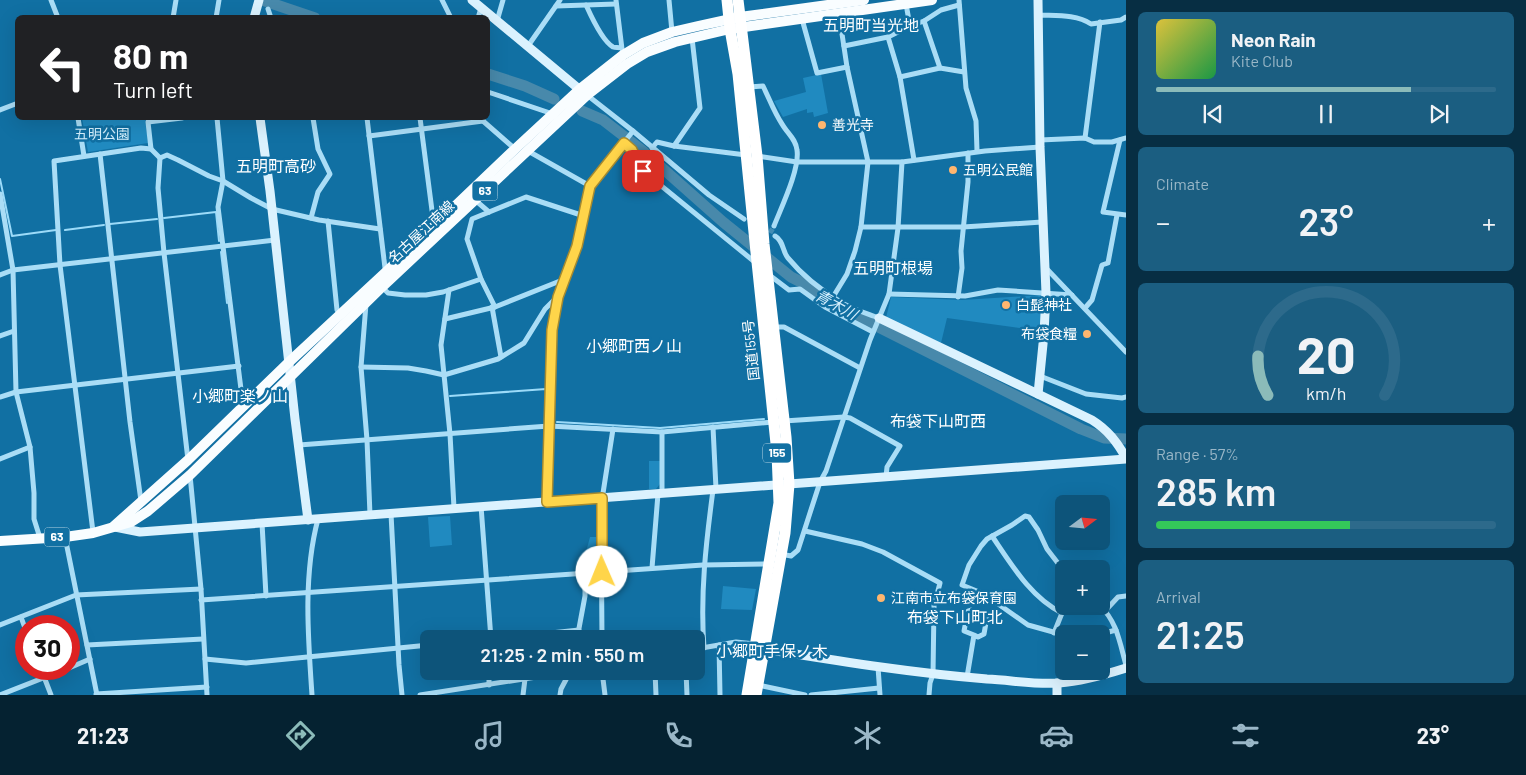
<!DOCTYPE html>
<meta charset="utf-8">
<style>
body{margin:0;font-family:Barlow,"Noto Sans JP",sans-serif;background:#1b5e81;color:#f1f3f6;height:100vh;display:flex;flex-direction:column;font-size:19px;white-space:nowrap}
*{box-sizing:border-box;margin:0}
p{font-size:16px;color:#9ab7c7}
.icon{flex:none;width:28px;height:28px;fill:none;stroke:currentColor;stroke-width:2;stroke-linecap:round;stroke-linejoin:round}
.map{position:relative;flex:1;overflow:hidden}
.side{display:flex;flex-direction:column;gap:12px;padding:12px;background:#072e43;width:400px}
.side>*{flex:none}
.banner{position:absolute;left:15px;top:15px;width:475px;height:105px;border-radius:8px;box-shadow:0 5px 20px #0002;background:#202124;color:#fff;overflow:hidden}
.needle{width:32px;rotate:74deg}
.controls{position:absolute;left:1055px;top:495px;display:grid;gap:10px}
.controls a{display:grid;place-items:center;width:55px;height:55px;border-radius:8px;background:#0d547a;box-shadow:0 5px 20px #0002;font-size:25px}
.speed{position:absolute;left:15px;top:615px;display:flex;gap:10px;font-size:25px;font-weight:700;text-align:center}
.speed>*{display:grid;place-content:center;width:65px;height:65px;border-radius:50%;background:#0d547a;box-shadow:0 5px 20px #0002;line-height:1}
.speed .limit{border:8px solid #d22;background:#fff;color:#111}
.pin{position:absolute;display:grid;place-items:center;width:42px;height:42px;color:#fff;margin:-21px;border-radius:10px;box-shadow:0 2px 8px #0006}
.me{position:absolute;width:55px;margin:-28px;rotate:359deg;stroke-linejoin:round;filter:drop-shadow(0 0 4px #0008)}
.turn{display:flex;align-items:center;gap:18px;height:105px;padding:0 15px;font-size:22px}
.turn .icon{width:65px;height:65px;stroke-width:2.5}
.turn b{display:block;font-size:35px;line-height:42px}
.big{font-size:38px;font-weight:600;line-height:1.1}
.side .tile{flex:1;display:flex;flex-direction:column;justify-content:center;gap:8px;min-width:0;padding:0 18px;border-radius:8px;background:#1b5e81}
.side .dial{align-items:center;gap:0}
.dial svg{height:130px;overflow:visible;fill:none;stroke:#2d6a8b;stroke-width:7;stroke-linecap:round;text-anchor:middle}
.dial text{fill:#f1f3f6;stroke:none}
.song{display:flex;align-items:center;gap:15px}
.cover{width:60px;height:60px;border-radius:8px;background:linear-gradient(135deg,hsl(50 70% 55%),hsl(140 70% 35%))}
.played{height:5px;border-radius:2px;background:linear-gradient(90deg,#8bbbb9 75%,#2d6a8b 75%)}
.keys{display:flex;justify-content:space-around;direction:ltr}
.heat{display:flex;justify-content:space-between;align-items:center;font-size:28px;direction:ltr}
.charge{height:8px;border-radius:4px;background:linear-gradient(90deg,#34c759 57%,#2d6a8b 0)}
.trip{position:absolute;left:420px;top:630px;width:285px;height:50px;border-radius:8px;background:#0d547a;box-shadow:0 5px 20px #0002;font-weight:600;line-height:50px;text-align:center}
.tabs{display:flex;height:80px;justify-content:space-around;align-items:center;background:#052231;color:#9ab7c7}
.tabs .icon{width:35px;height:35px}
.tabs .current{color:#8bbbb9}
.tabs b{font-size:22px;color:#f1f3f6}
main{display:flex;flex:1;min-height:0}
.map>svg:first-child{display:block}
</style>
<main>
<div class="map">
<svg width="1126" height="695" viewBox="0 0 1126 695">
<rect width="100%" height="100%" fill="#1170a3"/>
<g fill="#208ac0">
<path d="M 821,74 L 828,113 L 814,117 L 813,112 L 807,113 L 807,109 L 783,117 L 774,101 L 806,92 L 803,78 Z"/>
<path d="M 82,118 L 145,118 L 148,143 L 88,152 Z"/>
<path d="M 1043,295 L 1042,331 L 947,318 L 941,343 L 886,318 L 891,297 L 962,300 Z"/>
<path d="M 649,461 L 660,461 L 660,484 L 656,489 L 649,489 Z"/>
<path d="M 450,516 L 452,545 L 430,547 L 428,517 Z"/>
<path d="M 590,537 L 599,537 L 600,569 L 587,571 L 585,556 Z"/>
<path d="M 723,586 L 756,589 L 752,610 L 721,609 Z"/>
</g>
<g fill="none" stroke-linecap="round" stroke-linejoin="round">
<g stroke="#9cdbf9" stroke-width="2">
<path d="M 0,179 L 12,236 L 56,230"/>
<path d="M 164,218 L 216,212 L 219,241"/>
<path d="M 110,224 L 157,219"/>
<path d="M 65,230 L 104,225"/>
<path d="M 221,252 L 227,303"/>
<path d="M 450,396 L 546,389 L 545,421"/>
<path d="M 557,422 L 660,428 L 764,419"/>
</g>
<g stroke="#4889ab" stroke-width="11">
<path d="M 262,0 L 315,18"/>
<path d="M 488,74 L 525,86 L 554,99"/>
<path d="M 582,111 L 603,120 L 643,151 L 723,222 L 791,277 L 803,283 L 829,302 L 1081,429 L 1104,438 L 1126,439"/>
</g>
<path stroke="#418db5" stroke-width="5" stroke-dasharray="5 2.5" stroke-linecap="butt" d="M 770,233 L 774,226"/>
<g stroke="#aaddf6" stroke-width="5">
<path d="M 51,0 L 58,18"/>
<path d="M 442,0 L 451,18"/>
<path d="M 616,0 L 622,49"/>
<path d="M 669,0 L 672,32"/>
<path d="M 959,0 L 966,88 L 976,121 L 977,151"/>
<path d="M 906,4 L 910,26 L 924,21"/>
<path d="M 586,5 C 591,16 602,41 613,47 C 616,48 618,47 621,48"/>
<path d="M 959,5 L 941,10 L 924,21 L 940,68 L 964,72"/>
<path d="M 556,6 L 616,4"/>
<path d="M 268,9 L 271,18"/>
<path d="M 1038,15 C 1055,16 1076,14 1091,24 L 1121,20 L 1126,17"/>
<path d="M 173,18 L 176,0"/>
<path d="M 216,18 L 219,0"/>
<path d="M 478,18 L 481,8"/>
<path d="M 802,19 L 817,73 L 847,67"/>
<path d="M 497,21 L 503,0"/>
<path d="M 888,37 L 900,77 L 914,160"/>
<path d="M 528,46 L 560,0"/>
<path d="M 844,46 L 888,37 L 910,26"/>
<path d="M 900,77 L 940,68"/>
<path d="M 749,87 L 763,86 C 769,98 774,112 782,124 C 787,133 796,139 797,150 C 800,169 781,208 774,226"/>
<path d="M 488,92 L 553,114"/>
<path d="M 587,95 L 633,131 L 709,195 L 744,219"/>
<path d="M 0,110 L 18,103"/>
<path d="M 78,118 L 84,156"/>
<path d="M 217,118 L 223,181 L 218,207 L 243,405"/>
<path d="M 367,118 L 385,268 L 386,272"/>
<path d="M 420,118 L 434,226"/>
<path d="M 483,118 L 483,121 L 515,149"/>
<path d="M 369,136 L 483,121"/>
<path d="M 1085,138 L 1100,22"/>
<path d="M 1040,140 L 1085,138 L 1094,142 L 1112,142 L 1126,138"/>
<path d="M 1120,140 L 1103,212 L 1126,215"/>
<path d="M 624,143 L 632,150 L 643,171 L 756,263"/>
<path d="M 674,146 L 700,108 L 692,38"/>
<path d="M 652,148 L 657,142 L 674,146 L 746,155"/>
<path d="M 151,149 L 148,122 L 182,118"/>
<path d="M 528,151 L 590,186"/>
<path d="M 100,154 L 130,422 L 141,501"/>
<path d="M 757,156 L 797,162 L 902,162 L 985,151 L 1040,147"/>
<path d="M 160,158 L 158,188 L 164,253 L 188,460"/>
<path d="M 0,194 L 13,270 L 16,392 L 30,447 L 34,493 L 34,519 L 40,538"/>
<path d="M 475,200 L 489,212"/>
<path d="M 311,218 L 318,192 L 330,174 L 318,149 L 313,118"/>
<path d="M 328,221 L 337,310 L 341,314"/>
<path d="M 861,227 L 963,227 L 1042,222"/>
<path d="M 775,236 C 784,241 782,251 788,258 C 802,275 821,290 839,301 C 851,309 866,313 879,318"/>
<path d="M 1045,267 L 1126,352"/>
<path d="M 768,274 L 789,290 L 800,289 L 825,307 L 873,332"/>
<path d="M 0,275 L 13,270 L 275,240"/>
<path d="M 382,287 L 388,293 L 405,295 L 426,295 L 443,292 L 481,279"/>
<path d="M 449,290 L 441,345 L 450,434 L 454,508"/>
<path d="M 889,294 L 965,296 L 998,290 L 1072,295"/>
<path d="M 833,297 L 847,274 L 855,251 L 861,227 L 868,162 L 847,67 L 839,14"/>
<path d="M 958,297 L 962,268 L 961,251 L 968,182 L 968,153"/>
<path d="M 366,304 L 361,367 L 367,440 L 370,515"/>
<path d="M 492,307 L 501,357"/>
<path d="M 495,307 L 481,279 L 467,239 L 472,219 L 526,197 L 584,216"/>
<path d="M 1085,308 L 1092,300 L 1102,265 L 1108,263 L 1117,215"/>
<path d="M 445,319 L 495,307 L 565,279"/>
<path d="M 774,327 L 784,327 L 860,368"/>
<path d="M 0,336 L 14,331"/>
<path d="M 361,367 L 408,368 L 426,371 L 444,375 L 498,359 L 524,343 L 545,309 L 557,297"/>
<path d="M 1040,376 L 1086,394 L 1122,398 L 1126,397"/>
<path d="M 0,397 L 16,392 L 239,366"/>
<path d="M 784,421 L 844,417 L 850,418 L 900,446 L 887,467 L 886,477"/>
<path d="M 713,427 L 716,489"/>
<path d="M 662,432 L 662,493"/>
<path d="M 299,445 L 549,426 L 662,432 L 773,422"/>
<path d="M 0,459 L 30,447"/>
<path d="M 190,475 L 201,589 L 207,695"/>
<path d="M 547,502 L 552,330 L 558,297 L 577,246 L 590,186 L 633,131"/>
<path d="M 481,506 L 491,639"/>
<path d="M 391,514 L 399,665 L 402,695"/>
<path d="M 262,523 L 266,596"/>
<path d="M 805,531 L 862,544 L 883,552 L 940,583 L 934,606 L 933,674 L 930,683 L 929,695"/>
<path d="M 93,532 L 60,265 L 54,161 L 141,148 L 151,149 L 160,158 L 167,155 L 178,160 L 209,176 L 223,181 L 251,198 L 272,209 L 319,220 L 380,229"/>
<path d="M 992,536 C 1011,564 1031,598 1062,613"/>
<path d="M 65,537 L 97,695"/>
<path d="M 781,554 L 791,556 L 798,550 L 820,482 L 826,471 L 870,340 L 889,294 L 898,228 L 902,162"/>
<path d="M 652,568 L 658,494"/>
<path d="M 1064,571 L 1047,549 L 1038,530 L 1029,517 L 1025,516 L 1012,525 L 987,539 L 981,546 L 969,565 L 962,585 L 984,594 L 1028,625 L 1064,635"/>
<path d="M 201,600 L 703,565 L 768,564"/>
<path d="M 1100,606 C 1117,621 1120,644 1126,665"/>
<path d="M 1105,611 L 1118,597 L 1126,596"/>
<path d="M 21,617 L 26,631"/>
<path d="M 0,625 L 76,595 L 201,589"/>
<path d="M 1054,633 L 1062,613 L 1067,606"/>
<path d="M 1101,634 L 1116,630"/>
<path d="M 494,639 L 579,630"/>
<path d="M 577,639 L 585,596 L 585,573"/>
<path d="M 602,639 L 601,506 L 613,429"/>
<path d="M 87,645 L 203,639"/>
<path d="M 719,645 L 720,695"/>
<path d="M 704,648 C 700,594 706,543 713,490"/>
<path d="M 696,649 L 736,642 L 755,644"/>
<path d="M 205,659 L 246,663 L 429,645"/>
<path d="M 878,667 L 880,695"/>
<path d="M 69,668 L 90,659"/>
<path d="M 41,669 L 51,695"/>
<path d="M 602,671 L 605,695"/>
<path d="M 655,671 L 656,695"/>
<path d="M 686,671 L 687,695"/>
<path d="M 967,677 L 974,635 L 964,631 L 968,611 L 971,610 L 986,615 L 987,617 L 984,634 L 978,637 L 974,635"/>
<path d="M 489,685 L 489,671"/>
<path d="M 758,685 L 805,695"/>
<path d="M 96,694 L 207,687"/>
<path d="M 0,695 L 66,669"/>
<path d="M 312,695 C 308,637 303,575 318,519"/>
<path d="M 420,695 L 575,671"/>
<path d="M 523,695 L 525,679"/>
<path d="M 560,695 L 561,689 L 570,672"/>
<path d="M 811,695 L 879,688"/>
</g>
<g stroke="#dbf2fe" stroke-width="9">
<path d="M 472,0 L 585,94"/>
<path d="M 254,18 L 259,0"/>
<path d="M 260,118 L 270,191 L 295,419 L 308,520"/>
<path d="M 879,318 L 1092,420 C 1108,430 1117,442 1126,458"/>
<path d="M 1038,394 L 1044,334 L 1046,293 L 1040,147 L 1038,0"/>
<path d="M 115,527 L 140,532 L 1126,459"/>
<path d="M 760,647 L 764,649 C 839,661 912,673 987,679 C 1011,680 1036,685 1059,683 C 1083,681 1104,675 1126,668"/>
<path d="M 1057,683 L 1057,695"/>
</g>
<g stroke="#f9fdff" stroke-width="10">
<path d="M 114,526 L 188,460 L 289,362 L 386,272 L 515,149 L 580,89 L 623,55 L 643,43 L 672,32 L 698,26 L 740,17 L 864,0"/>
<path d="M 0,541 L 65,537 L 93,533 L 131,522 L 148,511 L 190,475 L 382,287 L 587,95 L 627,64 L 647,52 L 675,42 L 730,29 L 932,0"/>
</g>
<g stroke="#fff" stroke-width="11">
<path d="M 727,0 L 730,29 L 738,74 L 757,262 L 777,453 L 779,503 L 747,695"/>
<path d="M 738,0 L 757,156 L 764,244 L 786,437 L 789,484 L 785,533 L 756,695"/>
</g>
</g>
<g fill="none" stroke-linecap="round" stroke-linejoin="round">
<g stroke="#a68a30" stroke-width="12">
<path id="route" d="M 602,572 L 602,498 L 547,502 L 552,330 L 558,297 L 577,246 L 590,186 L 624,143 L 632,150 L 643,171"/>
</g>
<use href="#route" stroke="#ffd54a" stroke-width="9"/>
</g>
<g fill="#ffb66f" stroke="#1170a3" stroke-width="2">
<circle cx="822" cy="125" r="5"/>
<circle cx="953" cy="170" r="5"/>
<circle cx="1006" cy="305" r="5"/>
<circle cx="1087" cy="334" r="5"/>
<circle cx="881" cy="598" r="5"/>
</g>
<g text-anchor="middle" stroke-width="5" stroke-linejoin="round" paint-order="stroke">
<g fill="#1170a3" stroke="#b8d4e3" stroke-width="1">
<rect x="472.5" y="181.5" width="25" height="19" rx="4"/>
<rect x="763" y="443.5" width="28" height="19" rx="4"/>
<rect x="44.5" y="527.5" width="25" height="19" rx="4"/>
</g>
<g font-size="12" font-weight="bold" fill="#fff">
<text x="485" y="195">63</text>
<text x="777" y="457">155</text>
<text x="57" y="541">63</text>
</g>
<g font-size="14" fill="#fff" stroke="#1170a3" text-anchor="start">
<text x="832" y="130">善光寺</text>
<text x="963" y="175">五明公民館</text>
<text x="1016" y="310">白髭神社</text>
<text x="1077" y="339" text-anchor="end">布袋食糧</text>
<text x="891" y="603">江南市立布袋保育園</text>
</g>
<g font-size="14" fill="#d4f0fe" stroke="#1170a3">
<text x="102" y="139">五明公園</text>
</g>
<g font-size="14" fill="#fff" stroke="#1170a3">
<text transform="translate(421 232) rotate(-43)" y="5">名古屋江南線</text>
<text transform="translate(751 350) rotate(-96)" y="5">国道155号</text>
</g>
<g font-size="15" font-style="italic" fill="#d4effd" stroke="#1170a3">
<text transform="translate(836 305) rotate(29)" y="5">青木川</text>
</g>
<g font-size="16" fill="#fff" stroke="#1170a3">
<text x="871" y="31">五明町当光地</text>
<text x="276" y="172">五明町高砂</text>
<text x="893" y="274">五明町根場</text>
<text x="634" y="352">小郷町西ノ山</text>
<text x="240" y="402">小郷町楽ノ山</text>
<text x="938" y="427">布袋下山町西</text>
<text x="955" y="623">布袋下山町北</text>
<text x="772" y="657">小郷町手保ノ木</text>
</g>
</g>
</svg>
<div class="controls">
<a><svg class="needle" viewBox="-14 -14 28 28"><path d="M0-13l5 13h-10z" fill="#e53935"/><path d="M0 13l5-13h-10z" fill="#9ab7c7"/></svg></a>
<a>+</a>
<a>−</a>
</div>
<div class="speed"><div class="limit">30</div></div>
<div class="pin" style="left:643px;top:171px;background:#d93025"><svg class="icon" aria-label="arrive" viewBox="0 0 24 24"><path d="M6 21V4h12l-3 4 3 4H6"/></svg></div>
<svg class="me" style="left:602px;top:572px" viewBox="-20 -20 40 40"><circle r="19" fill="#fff"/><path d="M0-13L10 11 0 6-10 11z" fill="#ffd54a"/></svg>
<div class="trip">21:25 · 2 min · 550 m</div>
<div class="banner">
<div class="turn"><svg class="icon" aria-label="left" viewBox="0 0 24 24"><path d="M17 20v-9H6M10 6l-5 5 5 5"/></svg><div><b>80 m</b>Turn left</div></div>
</div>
</div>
<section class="side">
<div class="tile">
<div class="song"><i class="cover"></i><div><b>Neon Rain</b><p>Kite Club</p></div></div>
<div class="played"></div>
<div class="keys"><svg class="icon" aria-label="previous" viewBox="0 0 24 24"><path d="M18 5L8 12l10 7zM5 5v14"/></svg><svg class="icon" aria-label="pause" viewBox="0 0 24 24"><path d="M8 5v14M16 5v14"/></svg><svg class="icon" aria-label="next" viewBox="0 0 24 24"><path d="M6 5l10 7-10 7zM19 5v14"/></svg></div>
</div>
<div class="tile"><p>Climate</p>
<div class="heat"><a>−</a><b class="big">23°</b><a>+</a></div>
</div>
<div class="tile dial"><svg viewBox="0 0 100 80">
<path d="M14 69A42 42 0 1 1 86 69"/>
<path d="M14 69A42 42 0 0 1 8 45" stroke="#8bbbb9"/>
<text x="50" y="56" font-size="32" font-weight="700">20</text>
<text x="50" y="72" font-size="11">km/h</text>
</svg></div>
<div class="tile"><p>Range · 57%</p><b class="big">285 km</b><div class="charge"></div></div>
<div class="tile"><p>Arrival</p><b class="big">21:25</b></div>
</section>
</main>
<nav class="tabs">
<b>21:23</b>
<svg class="icon current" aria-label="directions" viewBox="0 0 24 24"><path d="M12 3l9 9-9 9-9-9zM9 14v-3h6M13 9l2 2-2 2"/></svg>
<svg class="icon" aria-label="music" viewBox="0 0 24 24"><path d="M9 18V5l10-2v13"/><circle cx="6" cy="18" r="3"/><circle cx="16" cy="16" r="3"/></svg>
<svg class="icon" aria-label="phone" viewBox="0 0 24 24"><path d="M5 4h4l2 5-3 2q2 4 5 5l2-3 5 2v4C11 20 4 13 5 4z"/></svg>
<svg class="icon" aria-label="climate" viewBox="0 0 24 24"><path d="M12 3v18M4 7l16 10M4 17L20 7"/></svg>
<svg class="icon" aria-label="car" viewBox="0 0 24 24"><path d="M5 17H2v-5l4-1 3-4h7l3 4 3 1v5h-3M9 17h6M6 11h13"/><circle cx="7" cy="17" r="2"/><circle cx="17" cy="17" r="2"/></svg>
<svg class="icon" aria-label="filters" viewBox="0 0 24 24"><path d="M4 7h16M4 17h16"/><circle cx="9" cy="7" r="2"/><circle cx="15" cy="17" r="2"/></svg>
<b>23°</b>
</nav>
